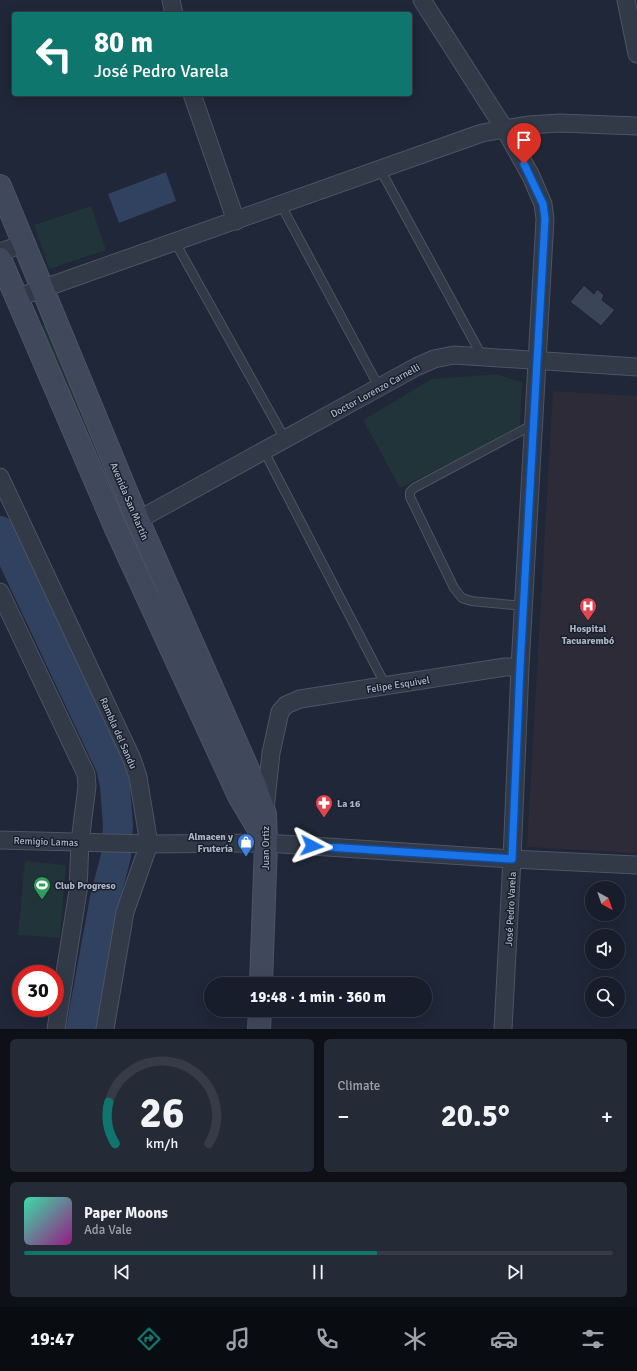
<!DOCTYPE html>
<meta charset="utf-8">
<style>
body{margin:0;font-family:Signika,sans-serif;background:#242a36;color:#f1f3f6;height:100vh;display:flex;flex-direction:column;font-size:15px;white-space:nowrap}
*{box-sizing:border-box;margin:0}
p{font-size:13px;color:#9ea2a8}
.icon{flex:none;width:22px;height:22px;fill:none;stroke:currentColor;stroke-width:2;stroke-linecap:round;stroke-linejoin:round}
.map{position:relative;height:1029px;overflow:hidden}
.sheet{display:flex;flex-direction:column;gap:10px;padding:10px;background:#0d1017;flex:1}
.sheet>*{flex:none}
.hud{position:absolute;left:12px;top:12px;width:400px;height:84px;border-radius:4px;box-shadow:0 4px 16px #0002,0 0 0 1px #363b47;background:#0f766e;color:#fff;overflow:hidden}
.needle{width:26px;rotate:140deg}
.tools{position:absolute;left:585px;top:881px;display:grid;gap:8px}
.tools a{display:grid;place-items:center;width:40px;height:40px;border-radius:50%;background:#171d2a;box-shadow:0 4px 16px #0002,0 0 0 1px #363b47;font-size:20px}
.speed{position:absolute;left:12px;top:965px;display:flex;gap:8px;font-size:20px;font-weight:700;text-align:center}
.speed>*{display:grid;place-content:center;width:52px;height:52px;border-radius:50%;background:#171d2a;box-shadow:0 4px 16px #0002,0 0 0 1px #363b47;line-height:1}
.speed .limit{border:6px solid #d22;background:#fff;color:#111}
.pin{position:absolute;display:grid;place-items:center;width:34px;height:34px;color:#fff;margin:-41px -17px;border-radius:50% 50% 50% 0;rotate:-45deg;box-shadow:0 0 4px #0007}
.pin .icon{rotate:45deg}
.me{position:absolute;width:44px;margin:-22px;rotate:94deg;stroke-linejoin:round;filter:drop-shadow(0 0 3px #0008)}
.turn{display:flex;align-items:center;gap:14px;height:84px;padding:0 16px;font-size:18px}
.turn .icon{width:52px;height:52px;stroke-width:2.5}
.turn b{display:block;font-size:28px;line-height:34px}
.big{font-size:30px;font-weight:700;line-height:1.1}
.sheet .tile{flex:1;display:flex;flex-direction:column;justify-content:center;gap:6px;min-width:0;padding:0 14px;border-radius:6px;background:#242a36}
.sheet .dial{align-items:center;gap:0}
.dial svg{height:104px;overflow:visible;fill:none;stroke:#363b47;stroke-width:7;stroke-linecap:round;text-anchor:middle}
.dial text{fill:#f1f3f6;stroke:none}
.song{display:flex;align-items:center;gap:12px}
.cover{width:48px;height:48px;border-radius:6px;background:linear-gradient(135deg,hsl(160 70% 55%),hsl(310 70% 35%))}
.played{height:4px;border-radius:2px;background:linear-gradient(90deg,#0f766e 60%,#363b47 60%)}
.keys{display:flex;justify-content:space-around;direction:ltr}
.heat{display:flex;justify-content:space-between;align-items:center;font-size:22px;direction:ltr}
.sheet .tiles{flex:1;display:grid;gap:10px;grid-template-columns:1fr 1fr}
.tile:last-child{grid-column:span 2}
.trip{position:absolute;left:204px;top:977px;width:228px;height:40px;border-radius:20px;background:#171d2a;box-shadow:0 4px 16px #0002,0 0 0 1px #363b47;font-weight:700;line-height:40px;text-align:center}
.tab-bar{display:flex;height:64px;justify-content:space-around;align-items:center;background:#090c11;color:#9ea2a8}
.tab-bar .icon{width:28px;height:28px}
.tab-bar .current{color:#0f766e}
.tab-bar b{font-size:18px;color:#f1f3f6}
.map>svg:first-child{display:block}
</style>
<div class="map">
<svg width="637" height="1029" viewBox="0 0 637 1029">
<rect width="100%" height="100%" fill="#1f2738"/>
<path fill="#2e2b39" d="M 553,391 L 637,396 L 637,853 L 527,847 Z"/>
<g fill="#213439">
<path d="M 91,206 L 106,250 L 49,269 L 34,225 Z"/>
<path d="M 45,322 L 245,781 L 129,541 L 42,327 Z"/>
<path d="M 496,374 L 522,382 L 520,428 L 400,488 L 363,420 L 432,379 Z"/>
<path d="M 25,861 L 66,865 L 60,938 L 18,935 Z"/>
</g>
<path fill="#314160" d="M 166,172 L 176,201 L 119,223 L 108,194 Z"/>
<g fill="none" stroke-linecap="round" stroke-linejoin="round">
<path stroke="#314160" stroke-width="30" d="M 0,531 L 111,767 L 115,786 L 118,825 L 116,856 L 105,898 L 81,1029"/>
</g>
<path fill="#3b4558" stroke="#1a212f" d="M 584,285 L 594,294 L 597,289 L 604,295 L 602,300 L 615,310 L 601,326 L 570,302 Z"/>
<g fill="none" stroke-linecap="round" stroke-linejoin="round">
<g stroke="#4d5463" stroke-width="10">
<g id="lane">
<path d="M 380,169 L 482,356"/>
<path d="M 281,205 L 379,387"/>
<path d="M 175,242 L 285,439"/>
<path d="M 264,451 L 386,686"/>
<path d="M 523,606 L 471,601 L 462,598 L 454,588 L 410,497 L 410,492 L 414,488 L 534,424"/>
</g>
</g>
<g stroke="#4d5463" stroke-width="19">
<g id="street">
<path d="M 171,0 L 174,14"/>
<path d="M 422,0 L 504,128 L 531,176 L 543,204 L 545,219 L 520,667 L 512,859 L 503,1029"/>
<path d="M 626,0 L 637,54"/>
<path d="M 192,94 L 236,221"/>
<path d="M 0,252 L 23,244"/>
<path d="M 16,298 L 482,133 L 528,125 L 560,123 L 637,126"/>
<path d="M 0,477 L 132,759 L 138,777 L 149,844 L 125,912 L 105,1029"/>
<path d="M 138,520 L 416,367 L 434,359 L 454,355 L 637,367"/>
<path d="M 0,592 L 86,774 L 87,786 L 80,842 L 78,891 L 56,1029"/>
<path d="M 265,810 L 271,753 L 280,712 L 286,705 L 300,699 L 505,667 L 520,667"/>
<path d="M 0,840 L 149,844 L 266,843 L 512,859 L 637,865"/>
</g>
</g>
<g stroke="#4d5463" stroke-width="24">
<g id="secondary">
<path d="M 0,186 L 138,520 L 254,783 L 265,814 L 266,843 L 261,984"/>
<path d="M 0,259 L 117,531 L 239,796 L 264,838"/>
<path d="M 259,1029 L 260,1010"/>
</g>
</g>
<use href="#lane" stroke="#323a48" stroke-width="8"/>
<use href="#street" stroke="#323a48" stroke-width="17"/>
<use href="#secondary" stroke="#40485b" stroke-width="22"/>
</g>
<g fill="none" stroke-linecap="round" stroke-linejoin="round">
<g stroke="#114b97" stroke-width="10">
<path id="route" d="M 312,846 L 512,859 L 520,667 L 545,219 L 543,204 L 524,164"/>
</g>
<use href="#route" stroke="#1a73e8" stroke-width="7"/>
</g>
<defs>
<g id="hospital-pin" transform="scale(0.9)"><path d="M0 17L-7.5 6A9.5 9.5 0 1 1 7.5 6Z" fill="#e0444e" stroke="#181f2d"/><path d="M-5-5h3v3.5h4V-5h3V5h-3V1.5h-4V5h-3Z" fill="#fff"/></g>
<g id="pharmacy-pin" transform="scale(0.9)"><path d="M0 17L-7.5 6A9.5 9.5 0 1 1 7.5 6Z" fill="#e0444e" stroke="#181f2d"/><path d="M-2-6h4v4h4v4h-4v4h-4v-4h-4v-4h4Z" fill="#fff"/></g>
<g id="shop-pin" transform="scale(0.9)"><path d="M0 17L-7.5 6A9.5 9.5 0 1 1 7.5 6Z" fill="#3f7fe0" stroke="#181f2d"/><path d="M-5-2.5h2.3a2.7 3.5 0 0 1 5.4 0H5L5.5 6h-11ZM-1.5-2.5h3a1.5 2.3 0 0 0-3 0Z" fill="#fff"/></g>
<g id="stadium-pin" transform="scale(0.9)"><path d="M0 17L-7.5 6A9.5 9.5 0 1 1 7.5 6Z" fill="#2e9e5b" stroke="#181f2d"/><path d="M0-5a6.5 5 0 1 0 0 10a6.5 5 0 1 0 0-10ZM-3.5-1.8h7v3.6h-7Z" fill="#fff"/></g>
</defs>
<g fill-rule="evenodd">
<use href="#hospital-pin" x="588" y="606"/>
<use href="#pharmacy-pin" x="324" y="803"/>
<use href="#shop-pin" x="246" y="842"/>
<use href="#stadium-pin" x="42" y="885"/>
</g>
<g text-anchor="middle" stroke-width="3" stroke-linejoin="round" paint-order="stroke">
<g font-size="10" fill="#acb4c5" stroke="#181f2d">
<text transform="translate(375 390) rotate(-29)" y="4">Doctor Lorenzo Carnelli</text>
<text transform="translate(130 501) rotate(67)" y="4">Avenida San Martín</text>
<text transform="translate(398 684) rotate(-9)" y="4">Felipe Esquivel</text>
<text transform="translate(119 733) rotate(66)" y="4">Rambla del Sandu</text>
<text transform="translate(46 841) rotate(2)" y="4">Remigio Lamas</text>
<text transform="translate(265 848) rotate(-90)" y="4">Juan Ortiz</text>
<text transform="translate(510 909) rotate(-87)" y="4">José Pedro Varela</text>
</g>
<g font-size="10" font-weight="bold" fill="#acb4c5" stroke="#181f2d" text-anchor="start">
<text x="588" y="632" text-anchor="middle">Hospital<tspan x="588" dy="12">Tacuarembó</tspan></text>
<text x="337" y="807">La 16</text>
<text x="233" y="840" text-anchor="end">Almacen y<tspan x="233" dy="12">Frutería</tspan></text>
<text x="55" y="889">Club Progreso</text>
</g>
</g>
</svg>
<div class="tools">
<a><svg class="needle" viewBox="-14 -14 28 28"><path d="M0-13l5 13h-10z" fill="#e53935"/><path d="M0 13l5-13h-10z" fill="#9ea2a8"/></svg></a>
<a><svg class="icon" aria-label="sound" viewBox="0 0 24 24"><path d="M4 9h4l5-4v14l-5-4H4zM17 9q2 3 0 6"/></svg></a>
<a><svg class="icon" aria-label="search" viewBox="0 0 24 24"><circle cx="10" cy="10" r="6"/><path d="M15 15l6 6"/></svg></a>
</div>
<div class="speed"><div class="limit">30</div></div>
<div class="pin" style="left:524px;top:164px;background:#d93025"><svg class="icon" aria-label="arrive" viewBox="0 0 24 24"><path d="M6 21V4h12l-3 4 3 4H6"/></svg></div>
<svg class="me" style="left:312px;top:846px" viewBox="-20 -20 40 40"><path d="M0-17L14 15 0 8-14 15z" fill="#1a73e8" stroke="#fff" stroke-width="4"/></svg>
<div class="trip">19:48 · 1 min · 360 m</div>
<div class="hud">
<div class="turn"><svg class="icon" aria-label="left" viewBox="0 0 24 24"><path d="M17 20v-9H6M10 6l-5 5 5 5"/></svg><div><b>80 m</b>José Pedro Varela</div></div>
</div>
</div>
<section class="sheet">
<div class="tiles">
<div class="tile dial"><svg viewBox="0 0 100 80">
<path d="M14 69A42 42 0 1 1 86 69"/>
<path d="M14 69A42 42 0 0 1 9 37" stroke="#0f766e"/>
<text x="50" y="56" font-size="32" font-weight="700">26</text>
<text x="50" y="72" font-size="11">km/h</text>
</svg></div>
<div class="tile"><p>Climate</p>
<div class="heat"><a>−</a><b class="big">20.5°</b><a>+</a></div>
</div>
<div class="tile">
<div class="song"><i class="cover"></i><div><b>Paper Moons</b><p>Ada Vale</p></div></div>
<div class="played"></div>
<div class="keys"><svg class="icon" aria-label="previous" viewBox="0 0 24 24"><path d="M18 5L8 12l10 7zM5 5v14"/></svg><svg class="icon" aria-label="pause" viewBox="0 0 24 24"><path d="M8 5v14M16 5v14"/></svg><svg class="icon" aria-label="next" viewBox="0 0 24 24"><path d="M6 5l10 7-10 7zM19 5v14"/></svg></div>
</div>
</div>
</section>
<nav class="tab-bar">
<b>19:47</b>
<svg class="icon current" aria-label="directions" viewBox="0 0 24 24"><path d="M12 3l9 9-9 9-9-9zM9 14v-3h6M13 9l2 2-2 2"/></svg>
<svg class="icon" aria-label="music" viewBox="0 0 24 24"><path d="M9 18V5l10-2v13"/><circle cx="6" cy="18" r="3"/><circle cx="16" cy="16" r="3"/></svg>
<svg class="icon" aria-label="phone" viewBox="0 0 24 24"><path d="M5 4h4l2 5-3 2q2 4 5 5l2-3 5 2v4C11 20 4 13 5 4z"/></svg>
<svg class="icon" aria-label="climate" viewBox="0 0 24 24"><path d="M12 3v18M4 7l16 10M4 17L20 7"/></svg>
<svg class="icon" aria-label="car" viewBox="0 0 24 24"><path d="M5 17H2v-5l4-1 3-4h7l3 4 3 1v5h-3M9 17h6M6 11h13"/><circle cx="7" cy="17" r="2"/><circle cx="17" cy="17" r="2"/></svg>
<svg class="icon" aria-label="filters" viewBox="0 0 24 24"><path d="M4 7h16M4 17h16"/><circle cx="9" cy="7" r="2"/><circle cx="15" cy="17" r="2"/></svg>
</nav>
